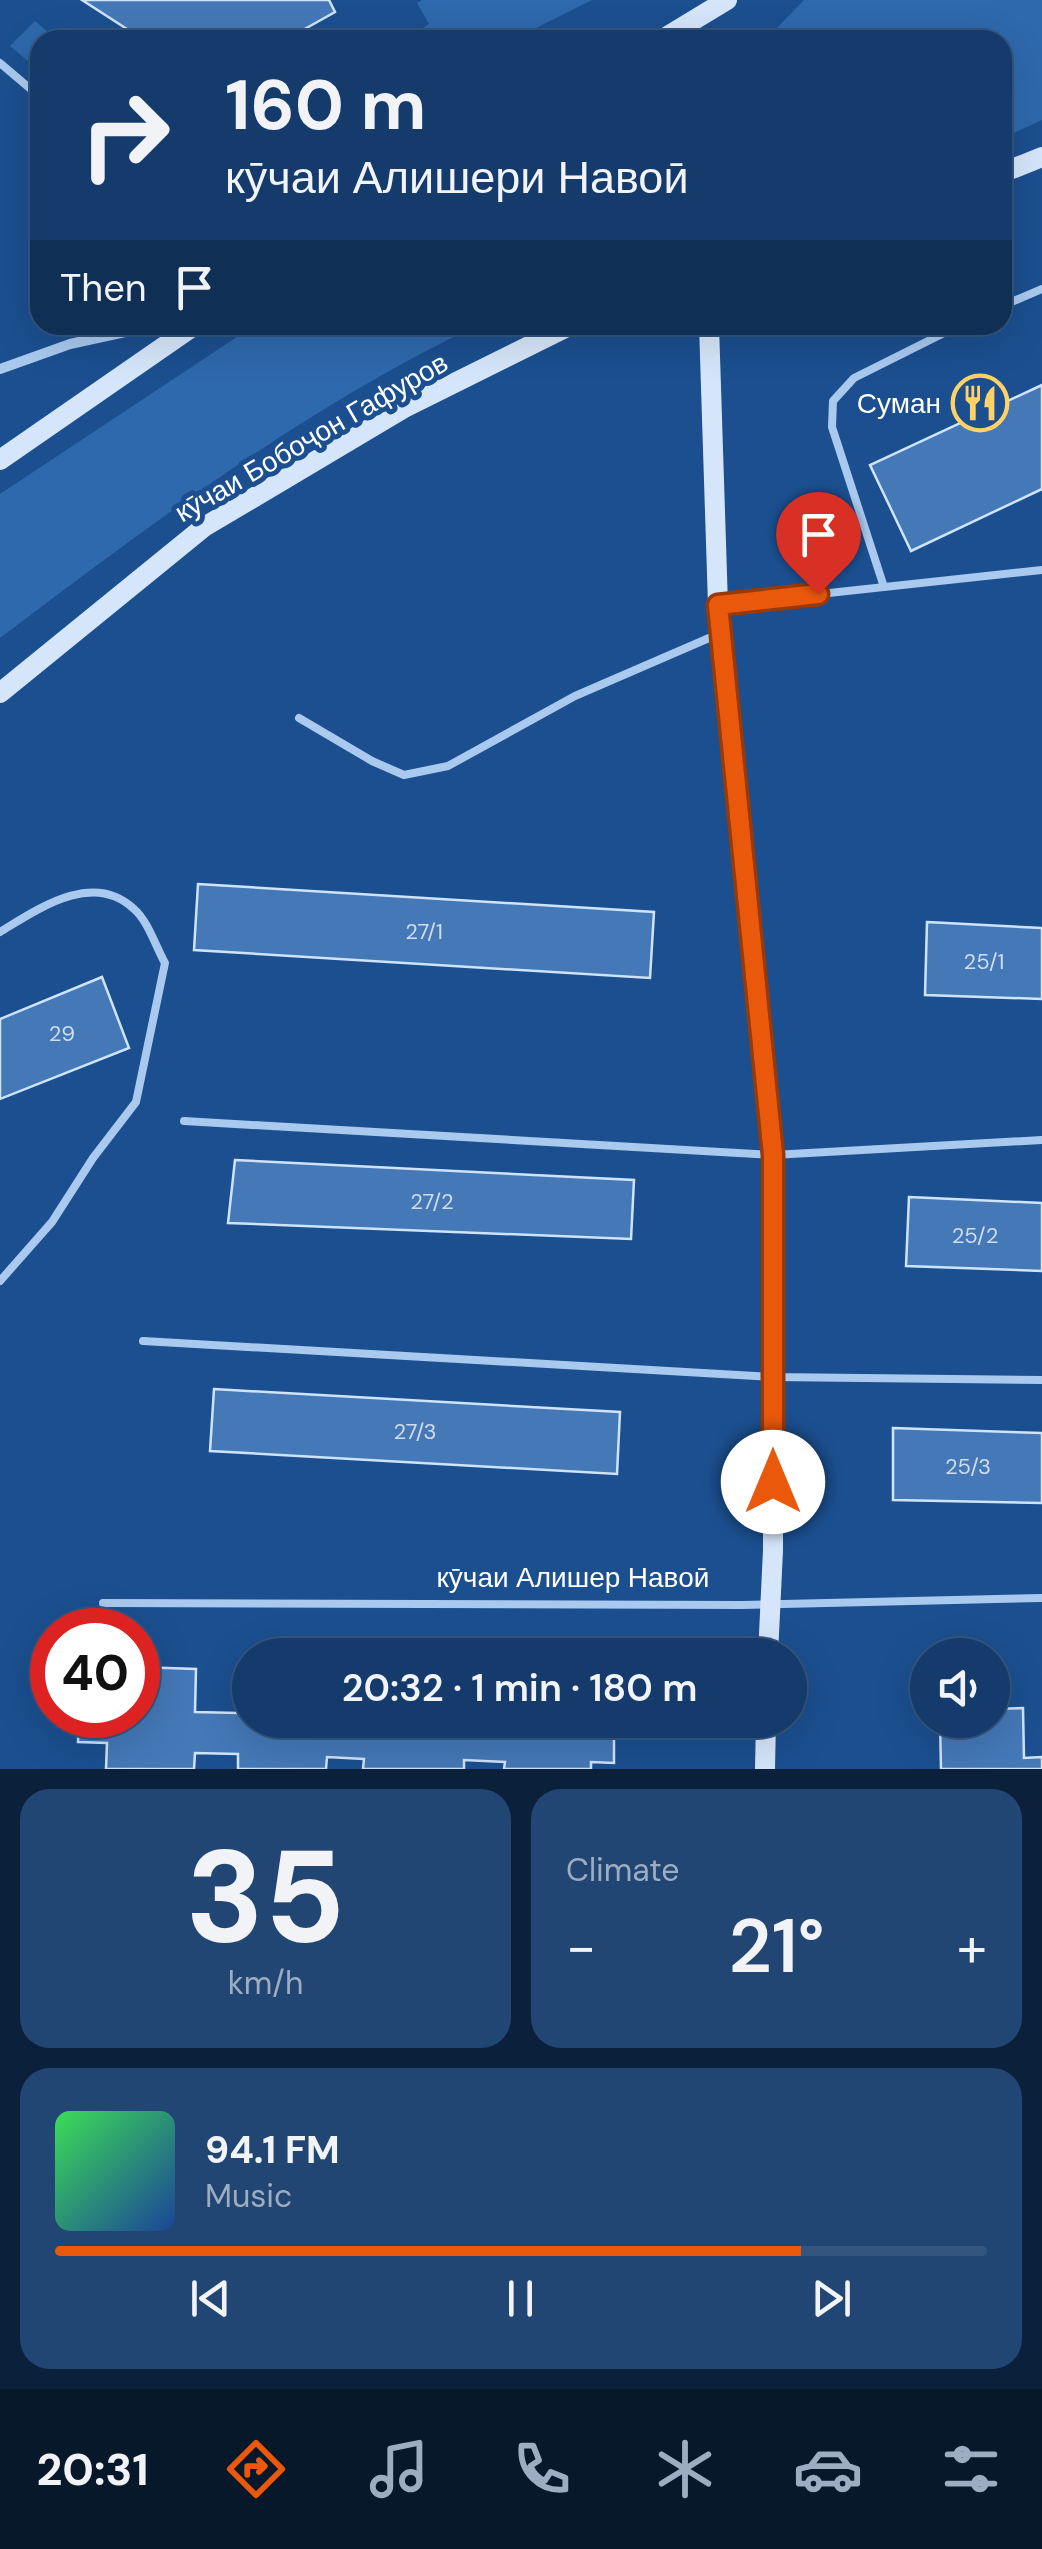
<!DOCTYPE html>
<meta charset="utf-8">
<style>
body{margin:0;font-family:"DM Sans",sans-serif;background:#214673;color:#f1f3f6;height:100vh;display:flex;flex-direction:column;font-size:38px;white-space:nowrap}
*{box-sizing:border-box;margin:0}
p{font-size:32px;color:#9dadc1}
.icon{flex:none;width:55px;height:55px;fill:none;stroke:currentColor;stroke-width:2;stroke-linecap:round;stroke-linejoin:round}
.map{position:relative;height:1769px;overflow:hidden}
.drawer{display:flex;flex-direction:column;gap:20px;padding:20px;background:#0b203b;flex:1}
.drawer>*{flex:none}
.hud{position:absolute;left:30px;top:30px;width:982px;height:305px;border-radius:30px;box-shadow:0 10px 40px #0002,0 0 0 2px #33557e;background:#143b6b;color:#f1f3f6;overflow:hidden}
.fabs{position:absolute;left:910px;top:1638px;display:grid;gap:20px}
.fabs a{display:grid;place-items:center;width:100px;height:100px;border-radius:50%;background:#143b6b;box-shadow:0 10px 40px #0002,0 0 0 2px #33557e;font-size:50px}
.speed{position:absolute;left:30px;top:1608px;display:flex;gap:20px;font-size:50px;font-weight:700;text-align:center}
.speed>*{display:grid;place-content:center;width:130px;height:130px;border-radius:50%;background:#143b6b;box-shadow:0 10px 40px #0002,0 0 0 2px #33557e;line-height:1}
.speed .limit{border:15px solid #d22;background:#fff;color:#111}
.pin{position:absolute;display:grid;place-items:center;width:85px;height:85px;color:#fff;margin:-102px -42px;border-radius:50% 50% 50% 0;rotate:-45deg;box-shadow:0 0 10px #0007}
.pin .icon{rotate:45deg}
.me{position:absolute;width:110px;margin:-55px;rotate:0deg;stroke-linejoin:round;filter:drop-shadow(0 0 8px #0008)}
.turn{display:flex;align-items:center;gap:35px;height:210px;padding:0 30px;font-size:45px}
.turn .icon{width:130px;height:130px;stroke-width:2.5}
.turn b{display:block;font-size:70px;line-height:85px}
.then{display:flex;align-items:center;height:95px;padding:0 30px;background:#0003;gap:20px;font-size:38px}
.big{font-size:75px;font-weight:600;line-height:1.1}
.drawer .widget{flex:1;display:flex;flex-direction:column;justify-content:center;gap:15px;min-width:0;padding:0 35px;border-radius:30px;background:#214673}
.drawer .dial{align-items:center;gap:0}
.dial b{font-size:130px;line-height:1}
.song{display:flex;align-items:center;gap:30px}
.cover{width:120px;height:120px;border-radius:15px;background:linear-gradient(135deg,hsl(130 70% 55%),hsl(220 70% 35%))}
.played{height:10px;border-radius:5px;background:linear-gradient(90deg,#ea580c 80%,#33557e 80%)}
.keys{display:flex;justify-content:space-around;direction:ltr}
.heat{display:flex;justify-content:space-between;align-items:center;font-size:55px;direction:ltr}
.drawer .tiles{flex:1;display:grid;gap:20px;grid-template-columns:1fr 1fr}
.widget:last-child{grid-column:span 2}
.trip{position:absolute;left:232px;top:1638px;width:575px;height:100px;border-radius:50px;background:#143b6b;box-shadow:0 10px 40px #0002,0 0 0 2px #33557e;font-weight:600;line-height:100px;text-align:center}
.dock{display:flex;height:160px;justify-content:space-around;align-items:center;background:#08182b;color:#9dadc1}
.dock .icon{width:70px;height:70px}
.dock .active{color:#ea580c}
.dock b{font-size:45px;color:#f1f3f6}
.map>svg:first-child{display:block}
</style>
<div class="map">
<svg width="1042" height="1769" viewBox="0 0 1042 1769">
<rect width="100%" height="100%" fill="#1b4f8f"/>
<g fill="#2e69ad">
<path d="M 422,0 L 592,0 L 512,40 L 429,40 L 423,28 L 429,24 L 417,3 Z"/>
<path d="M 804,0 L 1042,0 L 1042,120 L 1003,138 L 1002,40 L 765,40 Z"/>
<path d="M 35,21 L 58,40 L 40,40 L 40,71 L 10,46 Z"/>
<path d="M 255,325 L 478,325 C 306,407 152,523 0,638 L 0,494 Z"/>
</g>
<g fill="#4478b7" stroke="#cfe3fa" stroke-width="2.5">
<path d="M 82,0 L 329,0 L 335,12 L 285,40 L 144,40 Z"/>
<path d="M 1042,385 L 1042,489 L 911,551 L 870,465 Z"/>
<path d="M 198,884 L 654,912 L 650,978 L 194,950 Z"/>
<path d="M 927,922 L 1042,928 L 1042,999 L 925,995 Z"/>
<path d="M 102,977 L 129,1048 L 0,1099 L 0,1019 Z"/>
<path d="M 235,1160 L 634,1180 L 631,1239 L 228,1223 Z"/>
<path d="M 909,1197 L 1042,1203 L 1042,1271 L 906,1266 Z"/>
<path d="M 214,1389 L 620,1412 L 617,1474 L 210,1451 Z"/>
<path d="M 893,1428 L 1042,1433 L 1042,1503 L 893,1500 Z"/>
<path d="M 138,1667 L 196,1669 L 195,1712 L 238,1713 L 239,1669 L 250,1669 L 250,1720 L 461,1720 L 461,1725 L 498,1726 L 499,1720 L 592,1720 L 592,1730 L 614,1731 L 614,1763 L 591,1762 L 591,1769 L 504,1769 L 505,1762 L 464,1760 L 464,1769 L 363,1769 L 364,1759 L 327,1757 L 326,1769 L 238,1769 L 238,1754 L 195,1753 L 194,1769 L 106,1769 L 107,1743 L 78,1742 L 79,1715 L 138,1715 Z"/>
<path d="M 1023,1708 L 1024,1758 L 1042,1757 L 1042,1769 L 941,1769 L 940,1720 L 992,1720 L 992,1709 Z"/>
</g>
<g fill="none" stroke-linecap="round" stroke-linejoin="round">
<g stroke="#a9c9ee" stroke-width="8">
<path d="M 0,63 L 40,97"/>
<path d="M 1002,306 L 1042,289"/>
<path d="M 884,587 L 832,427 L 833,401 L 854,378 L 960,325"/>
<path d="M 718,605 L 1042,570"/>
<path d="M 299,718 L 372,761 L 404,775 L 448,766 L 575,696 L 716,635"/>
<path d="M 0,932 C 38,909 93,870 134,909 C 148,921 156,947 165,963 L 136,1102 L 93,1158 L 52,1222 L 0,1281"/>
<path d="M 184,1121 L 773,1155 L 1042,1140"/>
<path d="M 143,1341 L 773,1377 L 1042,1380"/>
<path d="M 103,1603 L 742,1605 L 1042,1598"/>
</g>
<path stroke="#a9c9ee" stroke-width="10" d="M 0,369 L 70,344 L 157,325"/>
<g stroke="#d6e6fa" stroke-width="20">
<path d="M 661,40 L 727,0"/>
<path d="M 1002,173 L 1042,157"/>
<path d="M 709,325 L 718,605 L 773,1155 L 773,1550 L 768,1655"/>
<path d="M 0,460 L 195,325"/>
<path d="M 0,693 L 204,527 L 406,407 L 571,325"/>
<path d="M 765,1769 L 766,1720"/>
</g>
</g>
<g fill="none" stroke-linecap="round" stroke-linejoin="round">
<g stroke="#983908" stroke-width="25">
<path id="route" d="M 773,1482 L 773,1155 L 718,605 L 818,594"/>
</g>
<use href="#route" stroke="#ea580c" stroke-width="18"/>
</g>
<defs>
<g id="restaurant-ring" transform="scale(2.875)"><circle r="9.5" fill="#1b4f8f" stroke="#ffd166" stroke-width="1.5"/><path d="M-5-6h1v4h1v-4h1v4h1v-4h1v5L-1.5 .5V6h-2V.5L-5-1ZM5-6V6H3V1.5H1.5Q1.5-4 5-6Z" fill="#ffd166"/></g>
</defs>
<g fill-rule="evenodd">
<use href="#restaurant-ring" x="980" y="403"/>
</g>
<g text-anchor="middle" stroke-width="10" stroke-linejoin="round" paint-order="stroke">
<g font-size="22" fill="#d0dded">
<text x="424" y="939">27/1</text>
<text x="984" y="969">25/1</text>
<text x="62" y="1041">29</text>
<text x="432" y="1209">27/2</text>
<text x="975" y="1243">25/2</text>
<text x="415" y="1439">27/3</text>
<text x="968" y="1474">25/3</text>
</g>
<g font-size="28" fill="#fff" stroke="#1b4f8f" text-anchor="end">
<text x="941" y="413">Суман</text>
</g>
<g font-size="28" fill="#fff" stroke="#1b4f8f">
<text transform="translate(311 437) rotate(-30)" y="10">кӯчаи Бобоҷон Гафуров</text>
<text x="573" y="1587">кӯчаи Алишер Навоӣ</text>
</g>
</g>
</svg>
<div class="fabs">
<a><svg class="icon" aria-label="sound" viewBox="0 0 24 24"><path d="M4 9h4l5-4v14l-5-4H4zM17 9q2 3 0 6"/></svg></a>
</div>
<div class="speed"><div class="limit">40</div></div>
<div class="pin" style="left:818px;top:594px;background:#d93025"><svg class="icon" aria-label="arrive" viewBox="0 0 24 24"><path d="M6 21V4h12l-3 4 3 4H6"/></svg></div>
<svg class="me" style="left:773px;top:1482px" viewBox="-20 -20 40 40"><circle r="19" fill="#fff"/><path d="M0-13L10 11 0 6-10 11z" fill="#ea580c"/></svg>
<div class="trip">20:32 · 1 min · 180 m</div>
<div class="hud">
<div class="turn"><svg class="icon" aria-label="right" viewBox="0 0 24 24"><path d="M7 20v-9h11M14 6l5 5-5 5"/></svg><div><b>160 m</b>кӯчаи Алишери Навоӣ</div></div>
<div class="then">Then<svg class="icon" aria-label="arrive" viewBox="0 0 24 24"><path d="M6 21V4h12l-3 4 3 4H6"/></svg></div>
</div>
</div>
<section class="drawer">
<div class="tiles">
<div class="widget dial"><b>35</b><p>km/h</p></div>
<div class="widget"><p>Climate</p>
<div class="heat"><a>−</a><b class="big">21°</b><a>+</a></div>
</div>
<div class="widget">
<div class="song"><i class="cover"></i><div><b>94.1 FM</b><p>Music</p></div></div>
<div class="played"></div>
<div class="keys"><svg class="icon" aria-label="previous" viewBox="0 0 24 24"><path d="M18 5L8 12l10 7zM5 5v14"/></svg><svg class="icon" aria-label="pause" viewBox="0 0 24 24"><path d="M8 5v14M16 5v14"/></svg><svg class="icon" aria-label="next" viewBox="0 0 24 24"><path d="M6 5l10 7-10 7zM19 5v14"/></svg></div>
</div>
</div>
</section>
<nav class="dock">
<b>20:31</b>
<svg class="icon active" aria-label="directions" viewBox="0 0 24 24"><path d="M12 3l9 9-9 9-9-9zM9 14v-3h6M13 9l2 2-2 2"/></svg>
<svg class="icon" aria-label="music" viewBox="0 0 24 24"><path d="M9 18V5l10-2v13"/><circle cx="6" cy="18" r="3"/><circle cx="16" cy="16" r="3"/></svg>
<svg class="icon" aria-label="phone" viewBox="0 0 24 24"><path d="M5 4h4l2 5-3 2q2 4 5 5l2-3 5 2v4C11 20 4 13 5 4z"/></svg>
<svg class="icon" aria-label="climate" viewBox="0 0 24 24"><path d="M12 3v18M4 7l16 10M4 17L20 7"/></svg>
<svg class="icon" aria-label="car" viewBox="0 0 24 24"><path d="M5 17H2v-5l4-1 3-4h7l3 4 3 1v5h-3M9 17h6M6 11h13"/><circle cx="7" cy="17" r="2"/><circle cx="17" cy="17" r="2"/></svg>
<svg class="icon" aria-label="filters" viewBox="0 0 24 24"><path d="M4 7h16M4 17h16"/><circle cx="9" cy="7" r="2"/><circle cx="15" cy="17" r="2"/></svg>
</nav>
